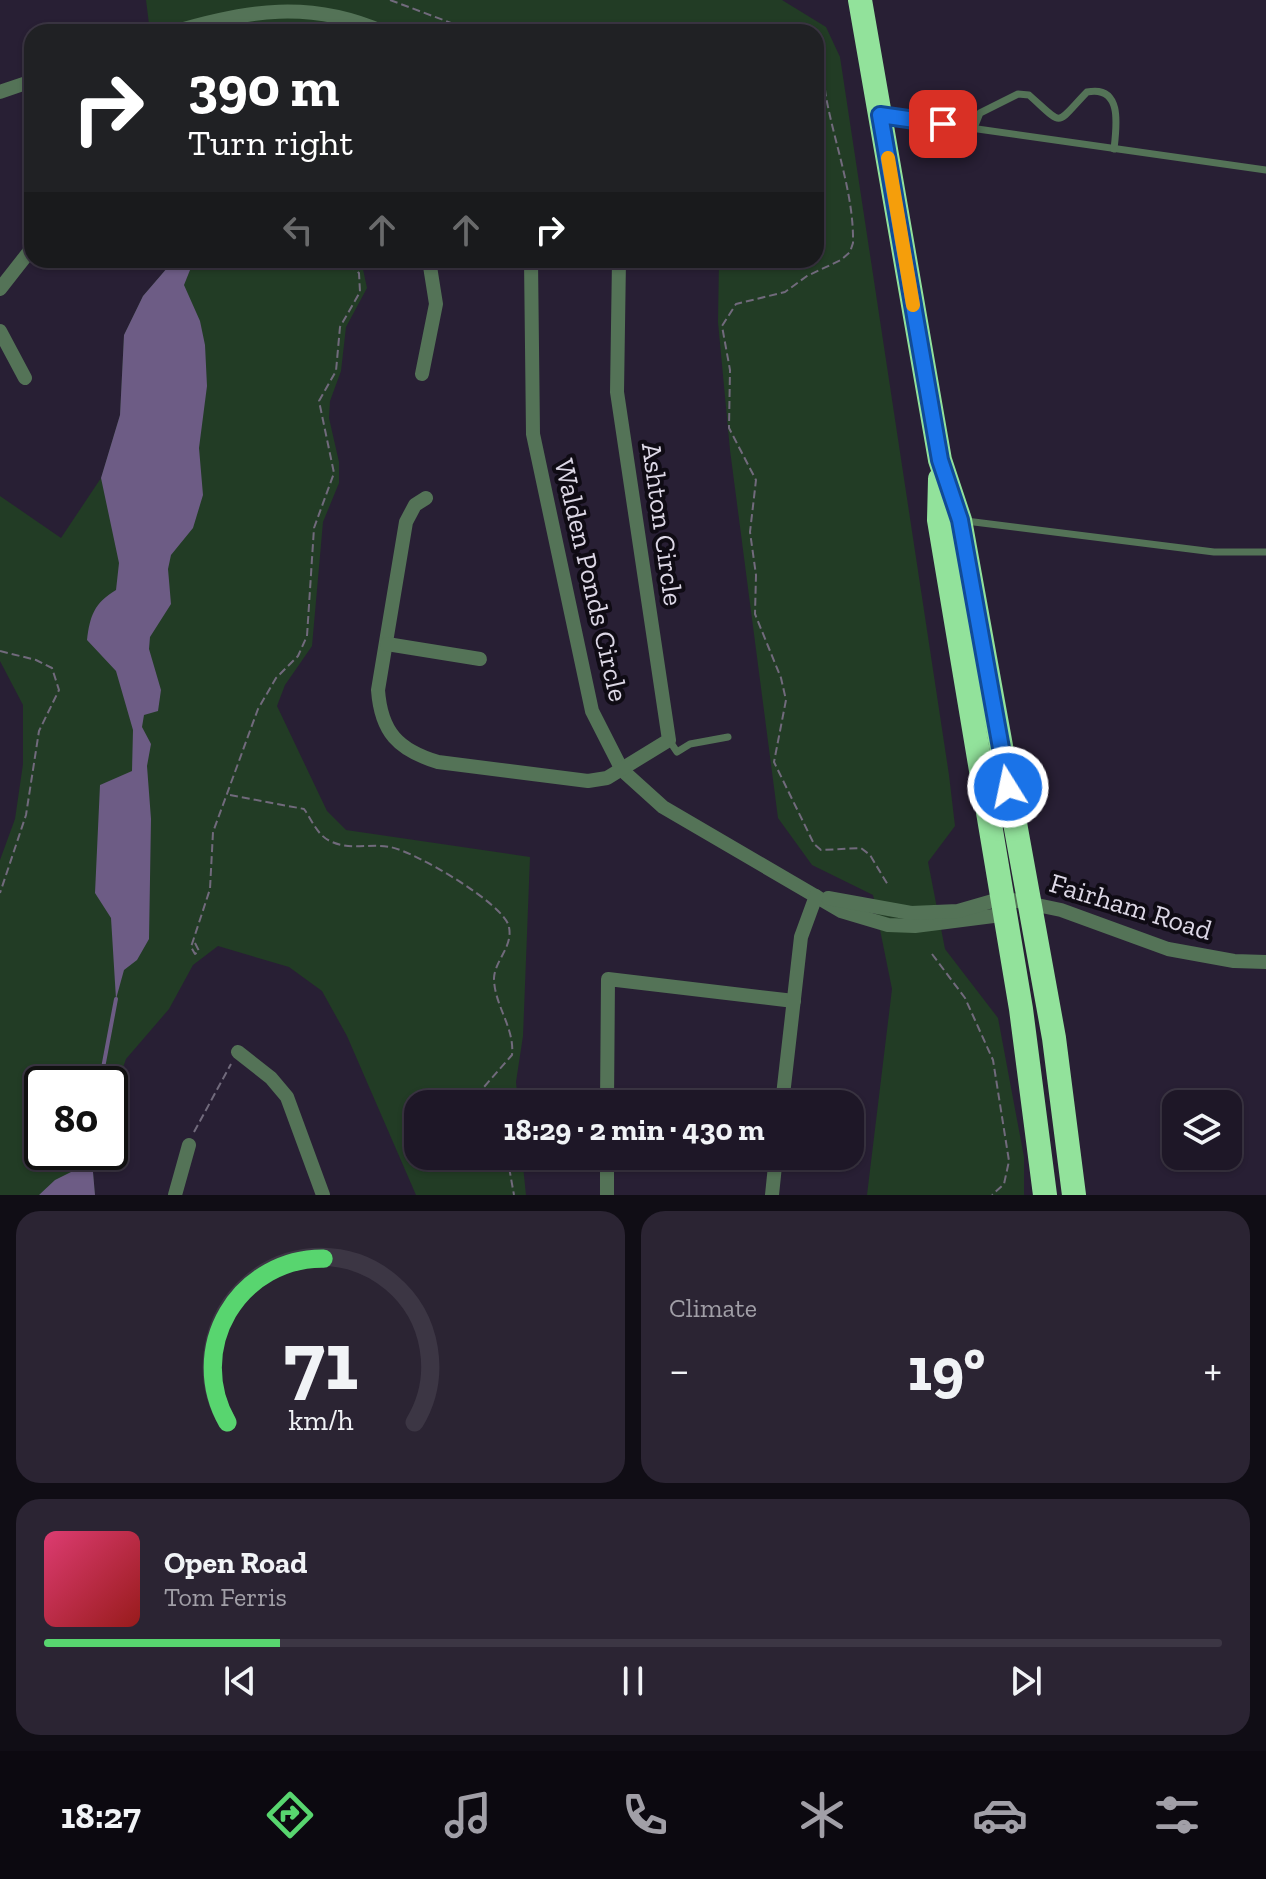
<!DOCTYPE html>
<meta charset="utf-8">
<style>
body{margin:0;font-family:"Zilla Slab",serif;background:#2b2433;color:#f1f3f6;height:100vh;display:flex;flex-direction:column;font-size:30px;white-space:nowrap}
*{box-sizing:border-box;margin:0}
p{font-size:26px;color:#a19fa7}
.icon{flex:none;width:44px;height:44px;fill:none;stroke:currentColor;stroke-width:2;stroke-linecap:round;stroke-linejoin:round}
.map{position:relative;height:1195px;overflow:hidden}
.sheet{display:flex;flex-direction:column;gap:16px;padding:16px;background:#100d15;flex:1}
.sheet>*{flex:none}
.guide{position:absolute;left:24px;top:24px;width:800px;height:244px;border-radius:24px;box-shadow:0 2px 6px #0004,0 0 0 2px #3c3644;background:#202124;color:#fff;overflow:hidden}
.fabs{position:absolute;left:1162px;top:1090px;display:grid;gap:16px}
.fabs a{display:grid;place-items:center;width:80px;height:80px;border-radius:16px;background:#1e1727;box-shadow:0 2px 6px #0004,0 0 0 2px #3c3644;font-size:40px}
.speed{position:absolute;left:24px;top:1066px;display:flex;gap:16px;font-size:40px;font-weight:700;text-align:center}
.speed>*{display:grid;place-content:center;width:104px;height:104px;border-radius:50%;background:#1e1727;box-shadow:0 2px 6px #0004,0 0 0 2px #3c3644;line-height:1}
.speed .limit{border:4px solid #111;border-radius:12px;background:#fff;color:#111}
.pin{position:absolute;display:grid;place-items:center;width:68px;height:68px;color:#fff;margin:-34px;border-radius:16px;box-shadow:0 4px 12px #0006}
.me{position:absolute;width:88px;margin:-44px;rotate:350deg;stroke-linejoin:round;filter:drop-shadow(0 0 6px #0008)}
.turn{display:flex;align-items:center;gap:28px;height:168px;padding:0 32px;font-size:36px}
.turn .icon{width:104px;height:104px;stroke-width:2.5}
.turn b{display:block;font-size:56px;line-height:68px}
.lanes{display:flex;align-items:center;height:76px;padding:0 32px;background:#0003;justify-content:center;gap:40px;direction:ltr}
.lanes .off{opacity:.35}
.big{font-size:60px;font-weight:700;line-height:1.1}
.sheet .widget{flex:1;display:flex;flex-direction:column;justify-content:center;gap:12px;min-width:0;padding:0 28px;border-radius:24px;background:#2b2433}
.sheet .dial{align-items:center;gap:0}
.dial svg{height:208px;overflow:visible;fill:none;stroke:#3c3644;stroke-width:7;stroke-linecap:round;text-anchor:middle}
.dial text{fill:#f1f3f6;stroke:none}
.song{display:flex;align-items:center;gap:24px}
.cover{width:96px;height:96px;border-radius:12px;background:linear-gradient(135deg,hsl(340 70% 55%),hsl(0 70% 35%))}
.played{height:8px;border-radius:4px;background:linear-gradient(90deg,#58d56f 20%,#3c3644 20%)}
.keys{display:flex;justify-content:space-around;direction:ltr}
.heat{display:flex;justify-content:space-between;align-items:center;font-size:44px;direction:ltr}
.sheet .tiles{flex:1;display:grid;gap:16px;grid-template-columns:1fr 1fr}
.widget:last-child{grid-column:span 2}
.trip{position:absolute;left:404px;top:1090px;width:460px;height:80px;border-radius:24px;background:#1e1727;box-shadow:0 2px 6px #0004,0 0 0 2px #3c3644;font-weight:700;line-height:80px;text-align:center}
.tabs{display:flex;height:128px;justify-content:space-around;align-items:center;background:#0c0910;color:#a19fa7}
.tabs .icon{width:56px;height:56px}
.tabs .on{color:#58d56f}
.tabs b{font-size:36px;color:#f1f3f6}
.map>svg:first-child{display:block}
</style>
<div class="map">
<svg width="1266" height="1195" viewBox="0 0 1266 1195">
<rect width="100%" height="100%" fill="#281f34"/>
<g fill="#223c25">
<path d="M 146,0 L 782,0 L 826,27 L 840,57 L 949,775 L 955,826 L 928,862 L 945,949 L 998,1018 L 1024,1157 L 1024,1195 L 867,1195 L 892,989 L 873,895 L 812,865 L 778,818 L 730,450 L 718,322 L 719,260 L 816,260 L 816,32 L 150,32 Z"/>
<path d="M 174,260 L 361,260 L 367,288 L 346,327 L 341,371 L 330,401 L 329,418 L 339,462 L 339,483 L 323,522 L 312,646 L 285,685 L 277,706 L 327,811 L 346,830 L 530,857 L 523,1036 L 516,1082 L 518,1104 L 418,1104 L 418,1156 L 522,1156 L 526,1195 L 416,1195 L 347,1036 L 322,991 L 289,967 L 218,946 L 193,965 L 169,1009 L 126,1059 L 110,1105 L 110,1084 L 42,1084 L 42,1152 L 97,1152 L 93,1172 L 95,1195 L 0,1195 L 0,860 L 15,819 L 23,764 L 23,705 L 0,661 L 0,496 L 61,538 L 101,478 L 120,415 L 124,335 L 143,296 Z"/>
</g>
<g fill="#6d5c85">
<path d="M 174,260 L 194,260 L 184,285 L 200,321 L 205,345 L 207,386 L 199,448 L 203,495 L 193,528 L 171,555 L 168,569 L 171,604 L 150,637 L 149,649 L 161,690 L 158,711 L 144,715 L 142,727 L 151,744 L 147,766 L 151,819 L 149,939 L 137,960 L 124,970 L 116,999 L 111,918 L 95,893 L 100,785 L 132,771 L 133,730 L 116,671 L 87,640 C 90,616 94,603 116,590 L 119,563 L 101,478 L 120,415 L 124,335 L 143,296 Z"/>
<path d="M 79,1152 L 97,1152 L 93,1172 L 95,1195 L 39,1195 L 55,1180 L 73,1171 Z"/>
</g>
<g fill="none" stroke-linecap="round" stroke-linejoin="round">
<path stroke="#6d5c85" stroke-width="4" d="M 100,1084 L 116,999"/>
<g stroke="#716a7c" stroke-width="2" stroke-dasharray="8 4" stroke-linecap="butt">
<path d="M 390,0 L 454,24 L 465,32"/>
<path d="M 566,32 L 624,28 L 656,32"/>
<path d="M 816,54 C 826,70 823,85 827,102 C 836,148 854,196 853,243 L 850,252 L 841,260 L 807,276 L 785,292 L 736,304 L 722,326 L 730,370 L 729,428 L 756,480 L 750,532 L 756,575 L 755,614 L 781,678 L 786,700 L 774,762 L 814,844 L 821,850 L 861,848 L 870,855 L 888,885"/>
<path d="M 0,651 L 36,660 L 52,668 L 59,690 L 39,731 L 26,815 L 0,893"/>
<path d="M 230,795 L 304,809 C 312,820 317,835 330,841 C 350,851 369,843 390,847 C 414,851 505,904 509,927 C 513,947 495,960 494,978 C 494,1005 515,1028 512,1055 L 484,1087 L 478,1104"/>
<path d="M 195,943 L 199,951 L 195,954 L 191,947 L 210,889 L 213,832 L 258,709 L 276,678 L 298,656 L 307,636 L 314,528 L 334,473 L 319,401 L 336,371 L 340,327 L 360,292 L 359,273 L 343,260"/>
<path d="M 932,954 L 965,998 L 993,1060 L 1009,1161 L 1004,1184 L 992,1195"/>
<path d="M 194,1132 L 231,1064"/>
<path d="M 507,1156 L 514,1195"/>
</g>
<g stroke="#547357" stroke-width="7">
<path d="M 886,116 L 1266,170"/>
<path d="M 974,128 L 980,113 L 1018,94 L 1029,95 C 1065,127 1054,126 1087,92 C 1122,85 1117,124 1114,149"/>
<path d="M 966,521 L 1214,552 L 1266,552"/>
<path d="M 669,740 L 677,752 L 690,744 L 728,737"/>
</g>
<g stroke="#547357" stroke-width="14">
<path d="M 174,32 C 247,10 311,0 383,32"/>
<path d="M 0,92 L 32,81"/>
<path d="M 531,260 L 533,434 L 592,711 L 622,770 L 663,807 L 841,911 L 888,925 L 915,926 L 1009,914"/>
<path d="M 0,289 L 32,248"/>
<path d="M 0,331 L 25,378"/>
<path d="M 422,374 L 436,304 L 429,260"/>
<path d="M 426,498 L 415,505 L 406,522 L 378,690 C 381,732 398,750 438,762 L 588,781 L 607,778 L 669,740 L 617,392 L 619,260"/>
<path d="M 387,644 L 480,659"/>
<path d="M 828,898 L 911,913 L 958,911 L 1003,898 L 1061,910 L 1168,949 L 1234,961 L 1266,962"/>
<path d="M 238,1052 L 271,1078 L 287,1097 L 323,1195"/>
<path d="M 607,1104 L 608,979 L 794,1001"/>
<path d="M 782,1104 L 801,937 L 816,896"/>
<path d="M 175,1195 L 189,1145"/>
<path d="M 607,1195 L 607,1156"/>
<path d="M 772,1195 L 776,1156"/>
</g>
<g stroke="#92e29b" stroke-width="24">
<path d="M 860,0 L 940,460 L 960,520 L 1054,1038 L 1074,1195"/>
<path d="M 940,479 L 939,520 L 1021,1009 L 1045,1195"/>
</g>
</g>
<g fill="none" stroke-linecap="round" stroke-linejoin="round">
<g stroke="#114b97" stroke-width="20">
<path id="route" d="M 943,124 L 880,115 L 940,460 L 960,520 L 1008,787"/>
</g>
<use href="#route" stroke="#1a73e8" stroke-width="14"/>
<path stroke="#f59e0b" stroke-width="14" d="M 888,158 L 913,305"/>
</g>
<g text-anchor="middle" stroke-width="8" stroke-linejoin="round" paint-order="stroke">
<g font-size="28" fill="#dcd7e5" stroke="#0f0b14">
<text transform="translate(663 524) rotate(82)" y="10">Ashton Circle</text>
<text transform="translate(592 580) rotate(77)" y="10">Walden Ponds Circle</text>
<text transform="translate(1131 906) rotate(17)" y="10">Fairham Road</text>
</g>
</g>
</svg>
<div class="fabs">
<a><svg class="icon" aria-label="layers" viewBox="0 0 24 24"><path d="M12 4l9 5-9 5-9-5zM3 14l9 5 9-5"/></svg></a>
</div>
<div class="speed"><div class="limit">80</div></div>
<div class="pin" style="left:943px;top:124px;background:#d93025"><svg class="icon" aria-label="arrive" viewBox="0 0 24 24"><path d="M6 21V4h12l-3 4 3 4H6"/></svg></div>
<svg class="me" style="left:1008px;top:787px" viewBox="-20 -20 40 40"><circle r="17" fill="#1a73e8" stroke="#fff" stroke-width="3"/><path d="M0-11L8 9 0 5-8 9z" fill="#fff"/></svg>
<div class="trip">18:29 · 2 min · 430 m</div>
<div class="guide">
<div class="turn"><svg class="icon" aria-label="right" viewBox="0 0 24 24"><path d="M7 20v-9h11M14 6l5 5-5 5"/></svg><div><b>390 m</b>Turn right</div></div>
<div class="lanes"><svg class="icon off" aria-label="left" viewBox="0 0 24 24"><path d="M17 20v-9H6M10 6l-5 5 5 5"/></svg><svg class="icon off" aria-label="ahead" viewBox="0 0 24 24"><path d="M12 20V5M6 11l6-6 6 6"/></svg><svg class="icon off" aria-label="ahead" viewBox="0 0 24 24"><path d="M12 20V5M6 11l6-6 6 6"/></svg><svg class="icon" aria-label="right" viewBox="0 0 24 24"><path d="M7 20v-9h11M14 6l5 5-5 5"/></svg></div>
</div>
</div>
<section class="sheet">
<div class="tiles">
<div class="widget dial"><svg viewBox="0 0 100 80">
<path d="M14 69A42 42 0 1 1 86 69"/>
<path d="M14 69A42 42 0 0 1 51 6" stroke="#58d56f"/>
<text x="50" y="56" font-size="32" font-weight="700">71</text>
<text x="50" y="72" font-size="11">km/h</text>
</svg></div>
<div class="widget"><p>Climate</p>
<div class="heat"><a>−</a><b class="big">19°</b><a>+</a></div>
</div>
<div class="widget">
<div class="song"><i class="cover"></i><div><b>Open Road</b><p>Tom Ferris</p></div></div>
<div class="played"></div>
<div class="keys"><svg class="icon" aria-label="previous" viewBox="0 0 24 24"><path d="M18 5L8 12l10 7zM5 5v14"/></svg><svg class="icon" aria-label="pause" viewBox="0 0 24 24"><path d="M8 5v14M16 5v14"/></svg><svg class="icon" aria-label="next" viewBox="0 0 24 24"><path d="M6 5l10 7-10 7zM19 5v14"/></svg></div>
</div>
</div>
</section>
<nav class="tabs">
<b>18:27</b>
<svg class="icon on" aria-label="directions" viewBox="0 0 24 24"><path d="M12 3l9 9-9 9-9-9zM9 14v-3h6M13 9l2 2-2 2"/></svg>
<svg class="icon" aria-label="music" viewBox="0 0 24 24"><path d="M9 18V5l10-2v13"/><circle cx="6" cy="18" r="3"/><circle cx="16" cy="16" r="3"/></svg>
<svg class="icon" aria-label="phone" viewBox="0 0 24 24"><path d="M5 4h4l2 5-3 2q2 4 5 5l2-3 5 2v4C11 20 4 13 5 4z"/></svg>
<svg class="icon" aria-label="climate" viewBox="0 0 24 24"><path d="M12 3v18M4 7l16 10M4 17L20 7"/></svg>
<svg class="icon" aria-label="car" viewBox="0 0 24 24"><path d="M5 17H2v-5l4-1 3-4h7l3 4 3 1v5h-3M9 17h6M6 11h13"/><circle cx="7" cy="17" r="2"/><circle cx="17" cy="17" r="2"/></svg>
<svg class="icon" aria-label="filters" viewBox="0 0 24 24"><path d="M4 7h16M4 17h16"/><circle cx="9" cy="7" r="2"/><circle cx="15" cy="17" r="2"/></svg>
</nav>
